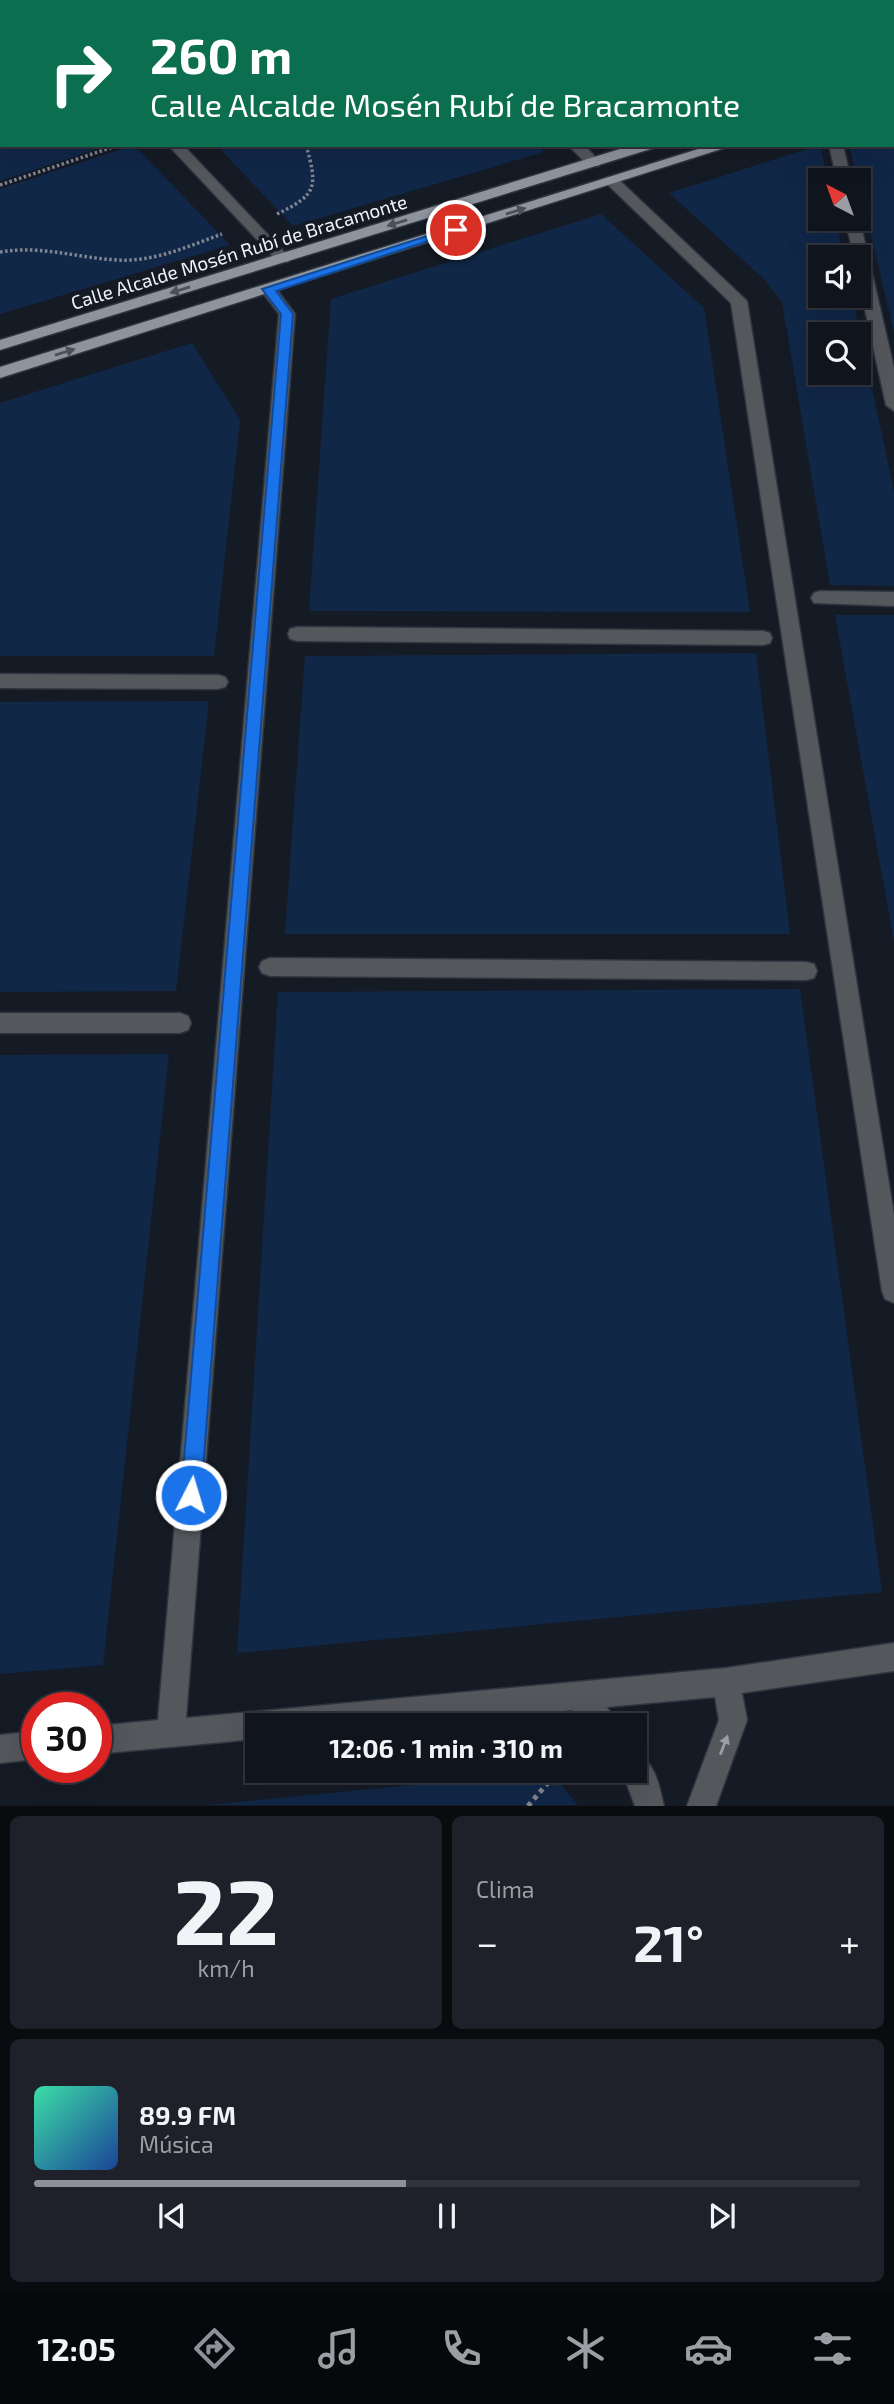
<!DOCTYPE html>
<html lang="es">
<meta charset="utf-8">
<style>
body{margin:0;font-family:"Exo 2",sans-serif;background:#1e2129;color:#f1f3f6;height:100vh;display:flex;flex-direction:column;font-size:26px;white-space:nowrap}
*{box-sizing:border-box;margin:0}
p{font-size:23px;color:#9c9ea3}
.icon{flex:none;width:38px;height:38px;fill:none;stroke:currentColor;stroke-width:2;stroke-linecap:round;stroke-linejoin:round}
.map{position:relative;height:1806px;overflow:hidden}
.drawer{display:flex;flex-direction:column;gap:10px;padding:10px;background:#090b0f;flex:1}
.drawer>*{flex:none}
.guide{position:absolute;left:0px;top:0px;width:894px;height:147px;box-shadow:0 7px 28px #0002,0 0 0 2px #30333b;background:#0b6e4f;color:#fff;overflow:hidden}
.needle{width:46px;rotate:319deg}
.tools{position:absolute;left:808px;top:168px;display:grid;gap:14px}
.tools a{display:grid;place-items:center;width:63px;height:63px;border-radius:0px;background:#10141c;box-shadow:0 7px 28px #0002,0 0 0 2px #30333b;font-size:35px}
.speed{position:absolute;left:21px;top:1692px;display:flex;gap:14px;font-size:35px;font-weight:700;text-align:center}
.speed>*{display:grid;place-content:center;width:91px;height:91px;border-radius:50%;background:#10141c;box-shadow:0 7px 28px #0002,0 0 0 2px #30333b;line-height:1}
.speed .limit{border:10px solid #d22;background:#fff;color:#111}
.pin{position:absolute;display:grid;place-items:center;width:60px;height:60px;color:#fff;margin:-30px;border:4px solid #fff;border-radius:50%;box-shadow:0 2px 7px #0007}
.me{position:absolute;width:77px;margin:-38px;rotate:5deg;stroke-linejoin:round;filter:drop-shadow(0 0 5px #0008)}
.turn{display:flex;align-items:center;gap:24px;height:147px;padding:0 35px;font-size:32px}
.turn .icon{width:91px;height:91px;stroke-width:2.5}
.turn b{display:block;font-size:49px;line-height:60px}
.big{font-size:52px;font-weight:700;line-height:1.1}
.drawer .widget{flex:1;display:flex;flex-direction:column;justify-content:center;gap:10px;min-width:0;padding:0 24px;border-radius:10px;background:#1e2129}
.drawer .dial{align-items:center;gap:0}
.dial b{font-size:91px;line-height:1}
.song{display:flex;align-items:center;gap:21px}
.cover{width:84px;height:84px;border-radius:10px;background:linear-gradient(135deg,hsl(160 70% 55%),hsl(220 70% 35%))}
.played{height:7px;border-radius:4px;background:linear-gradient(90deg,#8c9099 45%,#30333b 45%)}
.keys{display:flex;justify-content:space-around;direction:ltr}
.heat{display:flex;justify-content:space-between;align-items:center;font-size:38px;direction:ltr}
.drawer .tiles{flex:1;display:grid;gap:10px;grid-template-columns:1fr 1fr}
.widget:last-child{grid-column:span 2}
.trip{position:absolute;left:245px;top:1713px;width:402px;height:70px;border-radius:0px;background:#10141c;box-shadow:0 7px 28px #0002,0 0 0 2px #30333b;font-weight:700;line-height:70px;text-align:center}
.menu{display:flex;height:112px;justify-content:space-around;align-items:center;background:#06080b;color:#9c9ea3}
.menu .icon{width:49px;height:49px}
.menu .on{color:#8c9099}
.menu b{font-size:32px;color:#f1f3f6}
.map>svg:first-child{display:block}
</style>
<div class="map">
<svg width="894" height="1806" viewBox="0 0 894 1806">
<rect width="100%" height="100%" fill="#151b25"/>
<g fill="#112748" fill-rule="evenodd">
<path d="M 0,0 L 2,145 L 110,145 L 0,181 Z"/>
<path d="M 894,122 L 894,331 L 849,145 L 892,145 Z"/>
<path d="M 134,145 L 230,245 L 0,314 L 0,189 Z"/>
<path d="M 216,145 L 537,145 L 544,152 L 293,226 Z"/>
<path d="M 820,145 L 828,180 L 821,180 L 821,219 L 836,219 L 844,257 L 821,257 L 821,296 L 852,296 L 894,491 L 894,586 L 830,585 L 782,302 L 764,279 L 669,193 ZM 821,334 L 859,334 L 859,373 L 821,373 Z"/>
<path d="M 601,214 L 704,308 L 750,612 L 309,611 L 331,299 Z"/>
<path d="M 192,343 L 240,420 L 214,656 L 0,656 L 0,403 Z"/>
<path d="M 835,615 L 894,615 L 894,941 Z"/>
<path d="M 756,653 L 790,934 L 285,934 L 305,656 Z"/>
<path d="M 209,701 L 176,991 L 0,992 L 0,702 Z"/>
<path d="M 800,989 L 882,1592 L 237,1653 L 278,992 Z"/>
<path d="M 169,1054 L 103,1665 L 0,1674 L 0,1055 Z"/>
<path d="M 524,1774 L 554,1776 L 578,1805 L 209,1805 Z"/>
</g>
<g fill="none" stroke-linecap="round" stroke-linejoin="round">
<g stroke="#2f353f" stroke-width="3">
<g id="minor">
<path d="M 29,0 L 43,0 L 44,2 L 31,2 Z"/>
<path d="M 413,0 L 427,0 L 428,2 L 415,2 Z"/>
<path d="M 579,0 L 594,0 L 595,2 L 581,2 Z"/>
<path d="M 680,0 L 694,0 L 695,2 L 682,2 Z"/>
<path d="M 844,0 L 858,0 L 859,2 L 846,2 Z"/>
<rect x="892" y="31" width="2" height="9"/>
<path d="M 168,145 L 183,145 L 288,256 L 291,259 L 288,262 L 278,262 Z"/>
<path d="M 568,145 L 584,145 L 601,163 L 599,166 L 589,166 Z"/>
<path d="M 829,145 L 843,145 L 851,180 L 837,180 Z"/>
<path d="M 612,177 L 617,178 L 747,301 L 894,1215 L 894,1303 L 885,1299 L 882,1291 L 731,303 L 607,184 L 605,181 L 607,178 Z"/>
<path d="M 859,217 L 894,368 L 894,411 L 886,405 L 859,283 L 859,257 L 854,257 L 845,219 Z"/>
<path d="M 268,284 L 274,286 L 295,314 L 186,1718 L 726,1668 L 894,1643 L 894,1671 L 742,1693 L 747,1720 L 716,1806 L 687,1806 L 719,1720 L 715,1697 L 607,1707 L 619,1726 L 586,1726 L 572,1710 L 405,1726 L 257,1726 L 257,1739 L 96,1754 L 96,1726 L 158,1720 L 279,314 L 260,289 Z"/>
<path d="M 820,591 L 894,592 L 894,606 L 814,603 L 811,598 L 814,593 Z"/>
<path d="M 297,627 L 763,631 L 770,633 L 772,638 L 770,643 L 763,645 L 297,641 L 290,639 L 288,634 L 290,629 Z"/>
<path d="M 0,674 L 218,675 L 225,677 L 228,682 L 225,687 L 218,689 L 0,688 Z"/>
<path d="M 270,958 L 806,962 L 814,964 L 817,971 L 814,978 L 806,980 L 270,976 L 262,973 L 259,967 L 262,961 Z"/>
<path d="M 0,1013 L 180,1013 L 188,1016 L 191,1023 L 188,1030 L 180,1033 L 0,1033 Z"/>
<path d="M 37,1731 L 37,1759 L 0,1763 L 0,1735 Z"/>
<path d="M 635,1754 C 656,1762 659,1786 664,1806 L 635,1806 L 622,1771 L 635,1771 Z"/>
</g>
</g>
<g stroke="#2f353f" stroke-width="3">
<g id="major">
<path d="M 892,66 L 894,66 L 892,75 Z"/>
<rect x="892" y="90" width="2" height="8"/>
<path d="M 633,145 L 656,145 L 654,148 L 0,350 L 0,340 Z"/>
<path d="M 711,145 L 734,145 L 0,378 L 0,367 Z"/>
</g>
</g>
<g stroke="#81868f" stroke-width="3.5" stroke-dasharray="2.5 2.5" stroke-linecap="butt">
<path d="M 286,2 L 291,0"/>
<path d="M 0,185 L 119,145"/>
<path d="M 277,214 C 317,195 318,187 306,145"/>
<path d="M 0,252 C 43,245 76,258 118,260 C 154,262 189,246 222,234"/>
</g>
<path stroke="#81868f" stroke-width="5" stroke-dasharray="4.5 4.5" stroke-linecap="butt" d="M 528,1806 L 558,1771"/>
<use href="#minor" fill="#54575c" fill-rule="evenodd"/>
<use href="#major" fill="#8d949e" fill-rule="evenodd"/>
</g>
<defs><path id="oneway-solid" d="M-6-.8H1V-3.2L6.5 0L1 3.2V.8H-6Z" transform="scale(1.75)"/></defs>
<g fill="#4b515b">
<use href="#oneway-solid" transform="translate(516 211) rotate(-17)"/>
<use href="#oneway-solid" transform="translate(397 223) rotate(163)"/>
<use href="#oneway-solid" transform="translate(180 290) rotate(163)"/>
<use href="#oneway-solid" transform="translate(65 352) rotate(-17)"/>
</g>
<use fill="#9a9da3" href="#oneway-solid" transform="translate(724 1745) rotate(-69)"/>
<path fill="#1a73e8" stroke="#114b97" stroke-width="2" d="M 452,228 L 462,230 L 276,291 L 293,314 L 201,1495 L 198,1502 L 191,1505 L 184,1502 L 181,1495 L 281,314 L 262,289 Z"/>
<g text-anchor="middle" stroke-width="7" stroke-linejoin="round" paint-order="stroke">
<g font-size="19" fill="#eff3fa" stroke="#151b25">
<text transform="translate(239 252) rotate(-17)" y="7">Calle Alcalde Mosén Rubí de Bracamonte</text>
</g>
</g>
</svg>
<div class="tools">
<a><svg class="needle" viewBox="-14 -14 28 28"><path d="M0-13l5 13h-10z" fill="#e53935"/><path d="M0 13l5-13h-10z" fill="#9c9ea3"/></svg></a>
<a><svg class="icon" aria-label="sound" viewBox="0 0 24 24"><path d="M4 9h4l5-4v14l-5-4H4zM17 9q2 3 0 6"/></svg></a>
<a><svg class="icon" aria-label="search" viewBox="0 0 24 24"><circle cx="10" cy="10" r="6"/><path d="M15 15l6 6"/></svg></a>
</div>
<div class="speed"><div class="limit">30</div></div>
<div class="pin" style="left:456px;top:230px;background:#d93025"><svg class="icon" aria-label="arrive" viewBox="0 0 24 24"><path d="M6 21V4h12l-3 4 3 4H6"/></svg></div>
<svg class="me" style="left:191px;top:1495px" viewBox="-20 -20 40 40"><circle r="17" fill="#1a73e8" stroke="#fff" stroke-width="3"/><path d="M0-11L8 9 0 5-8 9z" fill="#fff"/></svg>
<div class="trip">12:06 · 1 min · 310 m</div>
<div class="guide">
<div class="turn"><svg class="icon" aria-label="right" viewBox="0 0 24 24"><path d="M7 20v-9h11M14 6l5 5-5 5"/></svg><div><b>260 m</b>Calle Alcalde Mosén Rubí de Bracamonte</div></div>
</div>
</div>
<section class="drawer">
<div class="tiles">
<div class="widget dial"><b>22</b><p>km/h</p></div>
<div class="widget"><p>Clima</p>
<div class="heat"><a>−</a><b class="big">21°</b><a>+</a></div>
</div>
<div class="widget">
<div class="song"><i class="cover"></i><div><b>89.9 FM</b><p>Música</p></div></div>
<div class="played"></div>
<div class="keys"><svg class="icon" aria-label="previous" viewBox="0 0 24 24"><path d="M18 5L8 12l10 7zM5 5v14"/></svg><svg class="icon" aria-label="pause" viewBox="0 0 24 24"><path d="M8 5v14M16 5v14"/></svg><svg class="icon" aria-label="next" viewBox="0 0 24 24"><path d="M6 5l10 7-10 7zM19 5v14"/></svg></div>
</div>
</div>
</section>
<nav class="menu">
<b>12:05</b>
<svg class="icon on" aria-label="directions" viewBox="0 0 24 24"><path d="M12 3l9 9-9 9-9-9zM9 14v-3h6M13 9l2 2-2 2"/></svg>
<svg class="icon" aria-label="music" viewBox="0 0 24 24"><path d="M9 18V5l10-2v13"/><circle cx="6" cy="18" r="3"/><circle cx="16" cy="16" r="3"/></svg>
<svg class="icon" aria-label="phone" viewBox="0 0 24 24"><path d="M5 4h4l2 5-3 2q2 4 5 5l2-3 5 2v4C11 20 4 13 5 4z"/></svg>
<svg class="icon" aria-label="climate" viewBox="0 0 24 24"><path d="M12 3v18M4 7l16 10M4 17L20 7"/></svg>
<svg class="icon" aria-label="car" viewBox="0 0 24 24"><path d="M5 17H2v-5l4-1 3-4h7l3 4 3 1v5h-3M9 17h6M6 11h13"/><circle cx="7" cy="17" r="2"/><circle cx="17" cy="17" r="2"/></svg>
<svg class="icon" aria-label="filters" viewBox="0 0 24 24"><path d="M4 7h16M4 17h16"/><circle cx="9" cy="7" r="2"/><circle cx="15" cy="17" r="2"/></svg>
</nav>
